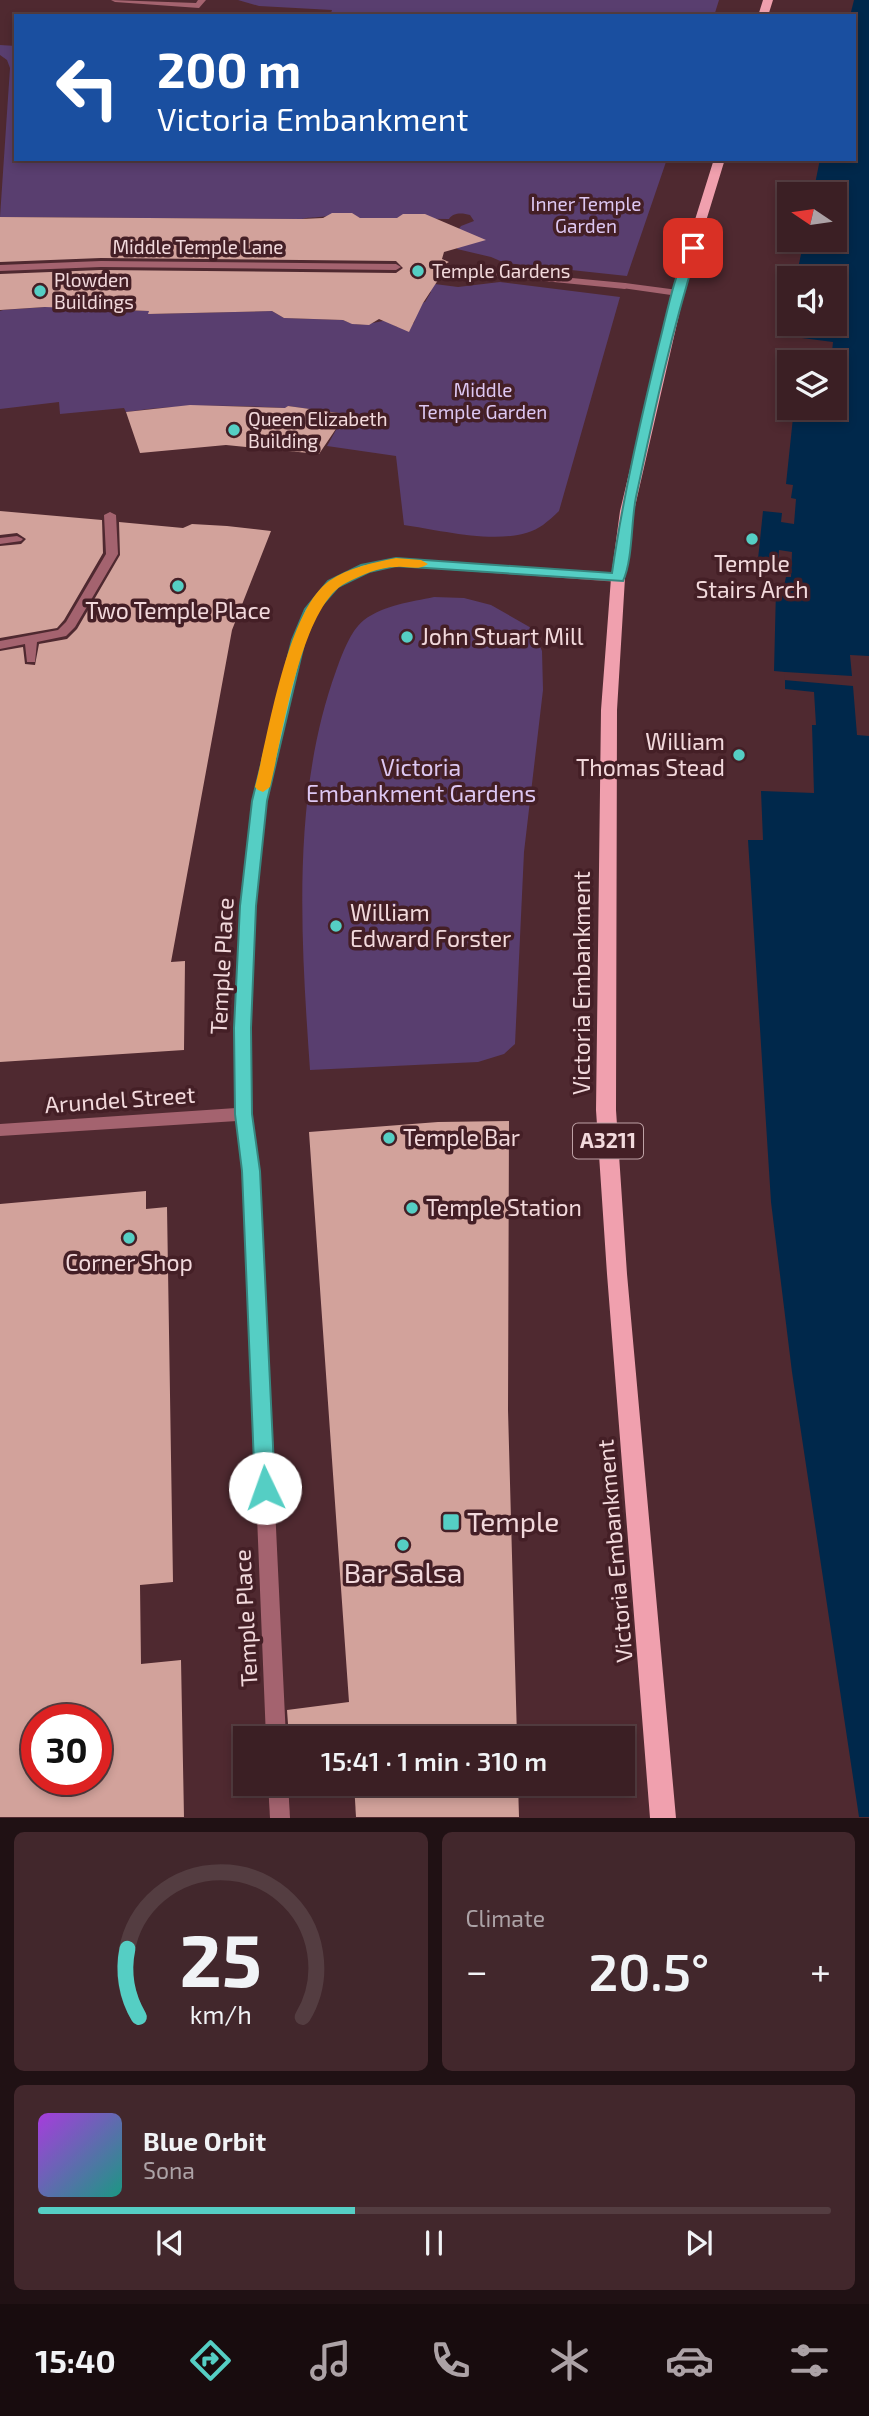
<!DOCTYPE html>
<meta charset="utf-8">
<style>
body{margin:0;font-family:"Exo 2",sans-serif;background:#42272c;color:#f1f3f6;height:100vh;display:flex;flex-direction:column;font-size:26px;white-space:nowrap}
*{box-sizing:border-box;margin:0}
p{font-size:23px;color:#aca2a6}
.icon{flex:none;width:38px;height:38px;fill:none;stroke:currentColor;stroke-width:2;stroke-linecap:round;stroke-linejoin:round}
.map{position:relative;height:1818px;overflow:hidden}
.panel{display:flex;flex-direction:column;gap:14px;padding:14px;background:#201114;flex:1}
.panel>*{flex:none}
.top-card{position:absolute;left:14px;top:14px;width:842px;height:147px;border-radius:0px;box-shadow:0 4px 10px #0003,0 0 0 2px #543d41;background:#1a4fa0;color:#fff;overflow:hidden}
.needle{width:46px;rotate:283deg}
.fabs{position:absolute;left:777px;top:182px;display:grid;gap:14px}
.fabs a{display:grid;place-items:center;width:70px;height:70px;border-radius:0px;background:#3b1f24;box-shadow:0 4px 10px #0003,0 0 0 2px #543d41;font-size:35px}
.speed{position:absolute;left:21px;top:1704px;display:flex;gap:14px;font-size:35px;font-weight:700;text-align:center}
.speed>*{display:grid;place-content:center;width:91px;height:91px;border-radius:50%;background:#3b1f24;box-shadow:0 4px 10px #0003,0 0 0 2px #543d41;line-height:1}
.speed .limit{border:10px solid #d22;background:#fff;color:#111}
.pin{position:absolute;display:grid;place-items:center;width:60px;height:60px;color:#fff;margin:-30px;border-radius:14px;box-shadow:0 4px 10px #0006}
.me{position:absolute;width:77px;margin:-38px;rotate:357deg;stroke-linejoin:round;filter:drop-shadow(0 0 5px #0008)}
.turn{display:flex;align-items:center;gap:24px;height:147px;padding:0 28px;font-size:32px}
.turn .icon{width:91px;height:91px;stroke-width:2.5}
.turn b{display:block;font-size:49px;line-height:60px}
.big{font-size:52px;font-weight:600;line-height:1.1}
.panel .card{flex:1;display:flex;flex-direction:column;justify-content:center;gap:10px;min-width:0;padding:0 24px;border-radius:10px;background:#42272c}
.panel .dial{align-items:center;gap:0}
.dial svg{height:182px;overflow:visible;fill:none;stroke:#543d41;stroke-width:7;stroke-linecap:round;text-anchor:middle}
.dial text{fill:#f1f3f6;stroke:none}
.song{display:flex;align-items:center;gap:21px}
.cover{width:84px;height:84px;border-radius:10px;background:linear-gradient(135deg,hsl(280 70% 55%),hsl(170 70% 35%))}
.played{height:7px;border-radius:4px;background:linear-gradient(90deg,#55cec4 40%,#543d41 40%)}
.keys{display:flex;justify-content:space-around;direction:ltr}
.heat{display:flex;justify-content:space-between;align-items:center;font-size:38px;direction:ltr}
.panel .tiles{flex:1;display:grid;gap:14px;grid-template-columns:1fr 1fr}
.card:last-child{grid-column:span 2}
.trip{position:absolute;left:233px;top:1726px;width:402px;height:70px;border-radius:0px;background:#3b1f24;box-shadow:0 4px 10px #0003,0 0 0 2px #543d41;font-weight:600;line-height:70px;text-align:center}
.tabs{display:flex;height:112px;justify-content:space-around;align-items:center;background:#180c0e;color:#aca2a6}
.tabs .icon{width:49px;height:49px}
.tabs .active{color:#55cec4}
.tabs b{font-size:32px;color:#f1f3f6}
.map>svg:first-child{display:block}
</style>
<div class="map">
<svg width="869" height="1818" viewBox="0 0 869 1818">
<rect width="100%" height="100%" fill="#4f2930"/>
<g fill="#593e6f">
<path d="M 238,0 L 719,0 L 714,16 L 330,16 L 332,10 L 259,6 Z"/>
<path d="M 0,45 L 16,46 L 16,159 L 667,159 L 627,276 L 505,263 L 491,257 L 457,249 L 462,238 L 456,233 L 461,226 L 474,221 L 470,215 C 463,213 453,212 449,219 L 360,218 C 345,210 335,216 319,217 C 313,218 308,217 302,219 L 0,217 L 10,68 L 7,60 L 0,55 Z"/>
<path d="M 500,282 L 620,297 L 559,511 C 554,516 548,521 543,525 C 509,549 442,530 404,525 L 396,456 L 327,446 L 345,414 L 288,406 L 286,408 C 231,405 179,404 126,412 L 124,408 L 60,414 L 59,402 L 0,409 L 0,311 L 3,310 L 75,305 L 107,310 L 149,311 L 149,314 L 272,311 L 284,318 L 343,320 C 360,329 372,322 389,320 L 390,323 L 397,327 L 414,323 L 417,304 L 425,302 L 431,292 L 425,287 L 427,283 L 458,287 Z"/>
<path d="M 434,597 L 464,598 L 491,605 L 533,629 L 542,651 L 543,690 L 524,852 L 515,1044 L 504,1054 L 478,1062 L 310,1070 C 301,940 291,795 336,671 C 342,655 350,631 364,620 C 384,605 411,602 434,597 Z"/>
</g>
<path fill="#00284b" d="M 854,0 L 869,0 L 869,1817 L 859,1817 L 792,1372 L 771,1202 L 748,840 L 763,840 L 761,791 L 814,793 L 812,725 L 816,725 L 814,692 L 785,689 L 785,672 L 774,671 L 776,589 L 783,590 L 786,577 L 791,577 L 792,552 L 779,550 L 778,561 L 758,559 L 763,511 L 782,513 L 781,522 L 794,524 L 796,499 L 791,498 L 793,485 L 786,484 L 794,408 L 825,412 L 826,408 L 835,408 L 835,362 L 831,362 L 833,342 L 794,337 L 796,324 L 835,324 L 835,278 L 796,278 L 804,240 L 835,240 L 835,194 L 813,194 L 820,159 L 854,159 L 854,16 L 850,16 Z"/>
<path fill="#4f2930" d="M 850,655 L 869,656 L 869,736 L 857,735 L 853,686 L 784,680 L 785,672 L 852,676 Z"/>
<g fill="#d2a29b" fill-rule="evenodd">
<path d="M 332,213 L 352,213 L 360,218 L 397,218 L 403,214 L 425,214 L 486,240 L 444,252 L 442,259 L 449,262 L 435,269 L 442,274 L 423,303 L 409,332 L 379,319 L 369,325 L 352,324 L 343,320 L 284,318 L 272,311 L 148,314 L 149,311 L 45,307 L 0,310 L 0,274 L 101,270 L 396,273 L 403,268 L 396,261 L 101,258 L 0,262 L 0,217 L 302,219 L 323,218 Z"/>
<path d="M 190,405 L 285,408 L 288,406 L 346,414 L 319,454 L 226,445 L 140,453 L 126,412 Z"/>
<path d="M 0,511 L 102,520 L 103,553 L 64,620 L 57,628 L 0,638 L 0,546 L 21,544 L 26,539 L 17,533 L 0,535 Z"/>
<path d="M 119,522 L 183,528 L 192,524 L 227,526 L 271,531 L 232,630 L 171,962 L 185,961 L 184,1050 L 0,1062 L 0,651 L 23,647 L 25,664 L 35,665 L 39,644 L 67,639 L 77,629 L 120,555 Z"/>
<path d="M 509,1121 L 508,1410 L 517,1738 L 289,1738 L 287,1710 L 349,1702 L 309,1132 L 438,1122 Z"/>
<path d="M 146,1191 L 146,1209 L 167,1207 L 173,1582 L 140,1585 L 141,1664 L 181,1660 L 184,1817 L 0,1817 L 0,1204 ZM 37,1720 L 96,1720 L 96,1780 L 37,1780 Z"/>
<path d="M 354,1783 L 518,1783 L 519,1817 L 356,1817 Z"/>
</g>
<g fill="none" stroke-linecap="round" stroke-linejoin="round">
<g fill="#a4636f" fill-rule="evenodd">
<path d="M 111,0 L 196,3 L 198,0 L 206,0 L 199,8 L 115,2 Z"/>
<path d="M 101,261 L 396,264 L 401,267 L 396,270 L 101,267 L 0,271 L 0,265 Z"/>
<path d="M 443,266 L 625,283 L 630,286 L 625,289 L 440,271 L 438,269 Z"/>
</g>
<g fill="#a4636f" fill-rule="evenodd">
<path d="M 625,283 L 678,290 L 683,293 L 678,296 L 622,288 L 620,286 Z"/>
<path d="M 110,512 L 116,515 L 118,554 L 75,627 L 66,636 L 37,642 L 35,662 L 27,662 L 25,644 L 0,649 L 0,641 L 58,630 L 66,622 L 106,554 L 104,515 Z"/>
<path d="M 17,536 L 23,539 L 21,541 L 0,544 L 0,538 Z"/>
<path d="M 395,558 L 618,574 L 624,578 L 618,582 L 395,566 L 368,571 L 337,587 L 318,610 L 305,641 L 267,801 L 255,906 L 250,1028 L 252,1114 L 259,1171 L 286,1738 L 266,1738 L 243,1171 L 237,1121 L 0,1136 L 0,1124 L 236,1108 L 236,1028 L 241,906 L 253,801 L 293,641 L 306,609 L 329,581 L 361,565 Z"/>
<path d="M 268,1783 L 288,1783 L 290,1818 L 270,1818 Z"/>
</g>
<g fill="#f0a0ae" fill-rule="evenodd">
<path d="M 763,0 L 773,0 L 768,16 L 758,16 Z"/>
<path d="M 714,159 L 725,159 L 684,293 L 634,511 L 625,578 L 617,710 L 616,1110 L 627,1274 L 676,1818 L 650,1818 L 607,1274 L 596,1110 L 601,710 L 611,578 L 620,511 L 672,293 Z"/>
</g>
</g>
<path fill="#55cec4" stroke="#37867f" stroke-width="2" d="M 689,246 L 698,248 C 672,329 654,413 636,497 C 631,521 633,559 623,581 L 396,566 L 369,572 L 338,587 L 318,610 L 305,640 L 267,801 L 256,906 L 251,1028 L 252,1114 L 260,1171 L 275,1488 L 272,1495 L 265,1498 L 258,1495 L 255,1488 L 242,1171 L 235,1114 L 234,1028 L 240,906 L 252,801 L 292,640 L 305,609 L 328,581 L 361,565 L 396,558 L 612,573 C 623,497 640,423 658,348 C 667,314 673,277 689,246 Z"/>
<path fill="#f59e0b" d="M 396,558 L 421,560 L 428,564 C 419,571 407,566 397,567 C 378,567 362,575 346,583 C 301,605 282,739 270,787 L 263,792 L 258,790 L 255,787 C 268,736 287,611 329,581 C 349,567 373,563 396,558 Z"/>
<g fill="#55cec4" stroke="#441f26" stroke-width="2.5">
<circle cx="418" cy="271" r="7"/>
<circle cx="40" cy="291" r="7"/>
<circle cx="234" cy="430" r="7"/>
<circle cx="752" cy="539" r="7"/>
<circle cx="178" cy="586" r="7"/>
<circle cx="407" cy="637" r="7"/>
<circle cx="739" cy="755" r="7"/>
<circle cx="336" cy="926" r="7"/>
<circle cx="389" cy="1138" r="7"/>
<circle cx="412" cy="1208" r="7"/>
<circle cx="129" cy="1238" r="7"/>
<rect x="442" y="1513" width="18" height="18" rx="3.5"/>
<circle cx="403" cy="1545" r="7"/>
</g>
<g text-anchor="middle" stroke-width="7" stroke-linejoin="round" paint-order="stroke">
<g font-size="19" fill="#ddc7f2" stroke="#441f26">
<text x="586" y="211">Inner Temple<tspan x="586" dy="22">Garden</tspan></text>
<text x="483" y="397">Middle<tspan x="483" dy="22">Temple Garden</tspan></text>
</g>
<g font-size="19" fill="#f2d9dc" stroke="#441f26">
<text x="198" y="254">Middle Temple Lane</text>
</g>
<g font-size="19" fill="#f2d9dc" stroke="#441f26" text-anchor="start">
<text x="432" y="278">Temple Gardens</text>
<text x="54" y="287">Plowden<tspan x="54" dy="22">Buildings</tspan></text>
<text x="248" y="426">Queen Elizabeth<tspan x="248" dy="22">Building</tspan></text>
</g>
<rect fill="#441f26" stroke="#bea1a5" stroke-width="2" x="573" y="1123.5" width="70" height="35" rx="5"/>
<g font-size="21" font-weight="bold" fill="#f2d9dc">
<text x="608" y="1148">A3211</text>
</g>
<g font-size="23" fill="#f2d9dc" stroke="#441f26" text-anchor="start">
<text x="752" y="572" text-anchor="middle">Temple<tspan x="752" dy="26">Stairs Arch</tspan></text>
<text x="178" y="619" text-anchor="middle">Two Temple Place</text>
<text x="421" y="645">John Stuart Mill</text>
<text x="725" y="750" text-anchor="end">William<tspan x="725" dy="26">Thomas Stead</tspan></text>
<text x="350" y="921">William<tspan x="350" dy="26">Edward Forster</tspan></text>
<text x="403" y="1146">Temple Bar</text>
<text x="426" y="1216">Temple Station</text>
<text x="129" y="1271" text-anchor="middle">Corner Shop</text>
</g>
<g font-size="23" fill="#ddc7f2" stroke="#441f26">
<text x="421" y="776">Victoria<tspan x="421" dy="26">Embankment Gardens</tspan></text>
</g>
<g font-size="23" fill="#f2d9dc" stroke="#441f26">
<text transform="translate(222 966) rotate(-87)" y="8">Temple Place</text>
<text transform="translate(582 983) rotate(-90)" y="8">Victoria Embankment</text>
<text transform="translate(120 1100) rotate(-4)" y="8">Arundel Street</text>
<text transform="translate(615 1551) rotate(-95)" y="8">Victoria Embankment</text>
<text transform="translate(246 1618) rotate(-93)" y="8">Temple Place</text>
</g>
<g font-size="28" fill="#f2d9dc" stroke="#441f26" text-anchor="start">
<text x="467" y="1532">Temple</text>
<text x="403" y="1583" text-anchor="middle">Bar Salsa</text>
</g>
</g>
</svg>
<div class="fabs">
<a><svg class="needle" viewBox="-14 -14 28 28"><path d="M0-13l5 13h-10z" fill="#e53935"/><path d="M0 13l5-13h-10z" fill="#aca2a6"/></svg></a>
<a><svg class="icon" aria-label="sound" viewBox="0 0 24 24"><path d="M4 9h4l5-4v14l-5-4H4zM17 9q2 3 0 6"/></svg></a>
<a><svg class="icon" aria-label="layers" viewBox="0 0 24 24"><path d="M12 4l9 5-9 5-9-5zM3 14l9 5 9-5"/></svg></a>
</div>
<div class="speed"><div class="limit">30</div></div>
<div class="pin" style="left:693px;top:248px;background:#d93025"><svg class="icon" aria-label="arrive" viewBox="0 0 24 24"><path d="M6 21V4h12l-3 4 3 4H6"/></svg></div>
<svg class="me" style="left:265px;top:1488px" viewBox="-20 -20 40 40"><circle r="19" fill="#fff"/><path d="M0-13L10 11 0 6-10 11z" fill="#55cec4"/></svg>
<div class="trip">15:41 · 1 min · 310 m</div>
<div class="top-card">
<div class="turn"><svg class="icon" aria-label="left" viewBox="0 0 24 24"><path d="M17 20v-9H6M10 6l-5 5 5 5"/></svg><div><b>200 m</b>Victoria Embankment</div></div>
</div>
</div>
<section class="panel">
<div class="tiles">
<div class="card dial"><svg viewBox="0 0 100 80">
<path d="M14 69A42 42 0 1 1 86 69"/>
<path d="M14 69A42 42 0 0 1 9 39" stroke="#55cec4"/>
<text x="50" y="56" font-size="32" font-weight="700">25</text>
<text x="50" y="72" font-size="11">km/h</text>
</svg></div>
<div class="card"><p>Climate</p>
<div class="heat"><a>−</a><b class="big">20.5°</b><a>+</a></div>
</div>
<div class="card">
<div class="song"><i class="cover"></i><div><b>Blue Orbit</b><p>Sona</p></div></div>
<div class="played"></div>
<div class="keys"><svg class="icon" aria-label="previous" viewBox="0 0 24 24"><path d="M18 5L8 12l10 7zM5 5v14"/></svg><svg class="icon" aria-label="pause" viewBox="0 0 24 24"><path d="M8 5v14M16 5v14"/></svg><svg class="icon" aria-label="next" viewBox="0 0 24 24"><path d="M6 5l10 7-10 7zM19 5v14"/></svg></div>
</div>
</div>
</section>
<nav class="tabs">
<b>15:40</b>
<svg class="icon active" aria-label="directions" viewBox="0 0 24 24"><path d="M12 3l9 9-9 9-9-9zM9 14v-3h6M13 9l2 2-2 2"/></svg>
<svg class="icon" aria-label="music" viewBox="0 0 24 24"><path d="M9 18V5l10-2v13"/><circle cx="6" cy="18" r="3"/><circle cx="16" cy="16" r="3"/></svg>
<svg class="icon" aria-label="phone" viewBox="0 0 24 24"><path d="M5 4h4l2 5-3 2q2 4 5 5l2-3 5 2v4C11 20 4 13 5 4z"/></svg>
<svg class="icon" aria-label="climate" viewBox="0 0 24 24"><path d="M12 3v18M4 7l16 10M4 17L20 7"/></svg>
<svg class="icon" aria-label="car" viewBox="0 0 24 24"><path d="M5 17H2v-5l4-1 3-4h7l3 4 3 1v5h-3M9 17h6M6 11h13"/><circle cx="7" cy="17" r="2"/><circle cx="17" cy="17" r="2"/></svg>
<svg class="icon" aria-label="filters" viewBox="0 0 24 24"><path d="M4 7h16M4 17h16"/><circle cx="9" cy="7" r="2"/><circle cx="15" cy="17" r="2"/></svg>
</nav>
